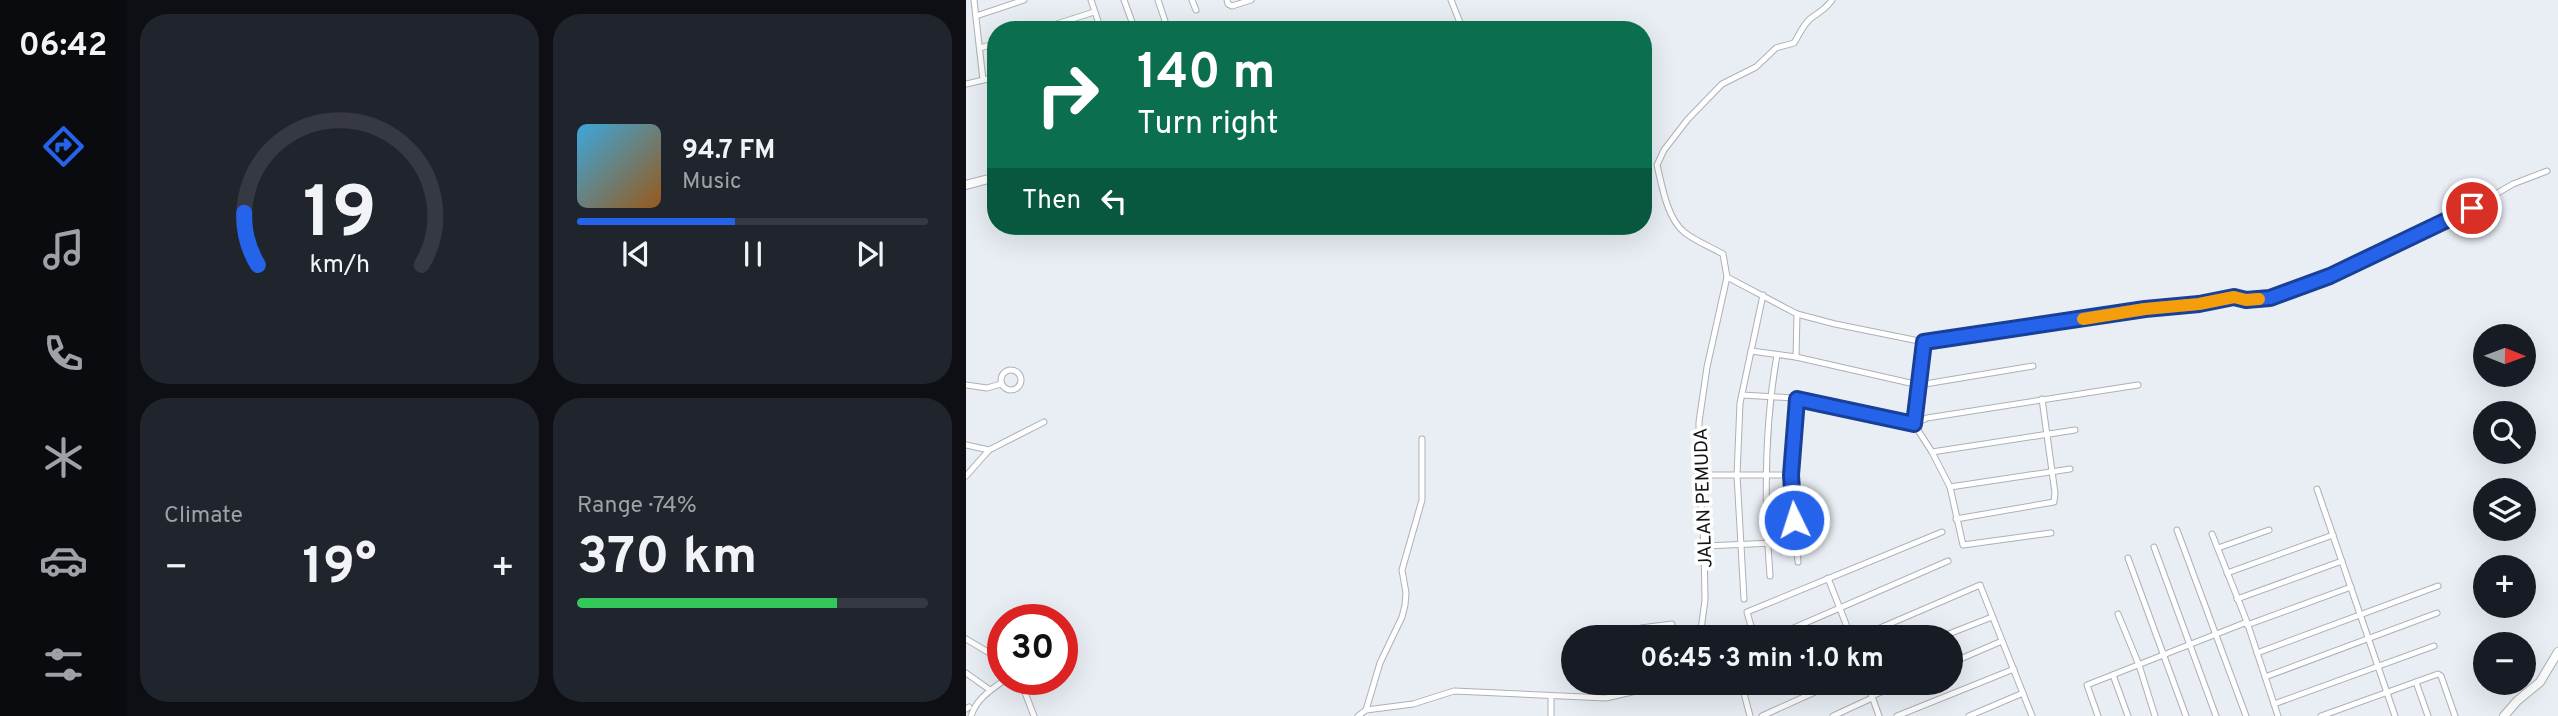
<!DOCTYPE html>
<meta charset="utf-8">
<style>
body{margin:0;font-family:Overpass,sans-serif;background:#20242c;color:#f1f3f6;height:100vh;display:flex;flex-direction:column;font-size:26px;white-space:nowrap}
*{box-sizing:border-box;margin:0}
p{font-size:23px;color:#9ea1a6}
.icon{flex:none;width:38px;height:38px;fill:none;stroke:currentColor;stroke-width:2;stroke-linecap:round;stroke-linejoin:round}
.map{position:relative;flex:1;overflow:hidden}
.panel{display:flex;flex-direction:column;gap:14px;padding:14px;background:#0d0f14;width:840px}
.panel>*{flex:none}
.top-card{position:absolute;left:21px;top:21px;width:665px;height:214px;border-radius:28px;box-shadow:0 7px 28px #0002;background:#0b6e4f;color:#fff;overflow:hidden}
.needle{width:46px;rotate:91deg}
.fabs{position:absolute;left:1507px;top:324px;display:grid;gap:14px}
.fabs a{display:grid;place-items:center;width:63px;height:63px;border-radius:50%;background:#171b24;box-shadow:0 7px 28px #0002;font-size:35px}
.speed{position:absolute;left:21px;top:604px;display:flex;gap:14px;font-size:35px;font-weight:700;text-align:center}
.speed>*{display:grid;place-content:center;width:91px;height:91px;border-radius:50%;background:#171b24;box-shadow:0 7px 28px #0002;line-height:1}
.speed .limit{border:10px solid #d22;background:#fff;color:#111}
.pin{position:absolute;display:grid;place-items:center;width:60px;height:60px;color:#fff;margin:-30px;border:4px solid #fff;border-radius:50%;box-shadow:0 2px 7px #0007}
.me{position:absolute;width:77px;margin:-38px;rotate:356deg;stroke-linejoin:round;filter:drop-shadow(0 0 5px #0008)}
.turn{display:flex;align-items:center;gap:24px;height:147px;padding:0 35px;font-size:32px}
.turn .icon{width:91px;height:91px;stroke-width:2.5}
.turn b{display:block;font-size:49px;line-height:60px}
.then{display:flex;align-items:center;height:66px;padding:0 35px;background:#0003;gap:14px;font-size:26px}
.big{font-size:52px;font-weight:700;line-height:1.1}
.panel .widget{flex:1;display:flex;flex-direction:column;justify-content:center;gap:10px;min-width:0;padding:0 24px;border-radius:28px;background:#20242c}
.panel .dial{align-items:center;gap:0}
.dial svg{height:182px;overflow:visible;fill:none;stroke:#363941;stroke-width:7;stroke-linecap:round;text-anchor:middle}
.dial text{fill:#f1f3f6;stroke:none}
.song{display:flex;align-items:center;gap:21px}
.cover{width:84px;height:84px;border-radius:10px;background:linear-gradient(135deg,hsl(200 70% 55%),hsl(30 70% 35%))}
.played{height:7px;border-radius:4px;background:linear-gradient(90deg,#2563eb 45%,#363941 45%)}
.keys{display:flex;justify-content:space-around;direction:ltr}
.heat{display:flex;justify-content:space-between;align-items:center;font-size:38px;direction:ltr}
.charge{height:10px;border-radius:5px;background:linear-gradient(90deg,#34c759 74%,#363941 0)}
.panel .tiles{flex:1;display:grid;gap:14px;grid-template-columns:repeat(2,1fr)}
.trip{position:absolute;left:595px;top:625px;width:402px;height:70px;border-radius:35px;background:#171b24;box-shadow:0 7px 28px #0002;font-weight:700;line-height:70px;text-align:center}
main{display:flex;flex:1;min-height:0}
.dock{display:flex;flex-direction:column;width:126px;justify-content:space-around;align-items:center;background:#090b0e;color:#9ea1a6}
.dock .icon{width:49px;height:49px}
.dock .on{color:#2563eb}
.dock b{font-size:32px;color:#f1f3f6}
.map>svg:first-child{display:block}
</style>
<main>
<nav class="dock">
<b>06:42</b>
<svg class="icon on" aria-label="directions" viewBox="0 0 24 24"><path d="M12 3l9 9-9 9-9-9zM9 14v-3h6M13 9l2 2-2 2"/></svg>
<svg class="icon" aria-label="music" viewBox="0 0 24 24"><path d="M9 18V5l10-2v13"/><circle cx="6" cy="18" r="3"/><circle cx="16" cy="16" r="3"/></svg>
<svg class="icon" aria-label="phone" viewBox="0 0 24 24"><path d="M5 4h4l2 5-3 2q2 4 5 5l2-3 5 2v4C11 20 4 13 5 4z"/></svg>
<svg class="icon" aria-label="climate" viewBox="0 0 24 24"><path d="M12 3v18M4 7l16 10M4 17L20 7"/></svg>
<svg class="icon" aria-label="car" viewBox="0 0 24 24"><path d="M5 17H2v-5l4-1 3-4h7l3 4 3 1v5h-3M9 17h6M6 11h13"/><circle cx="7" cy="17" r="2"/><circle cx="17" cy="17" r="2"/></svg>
<svg class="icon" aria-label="filters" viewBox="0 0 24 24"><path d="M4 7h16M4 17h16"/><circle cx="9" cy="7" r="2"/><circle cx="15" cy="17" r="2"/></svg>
</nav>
<section class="panel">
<div class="tiles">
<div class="widget dial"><svg viewBox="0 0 100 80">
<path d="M14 69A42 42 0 1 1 86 69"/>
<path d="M14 69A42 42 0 0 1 8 46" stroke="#2563eb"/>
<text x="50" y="56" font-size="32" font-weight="700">19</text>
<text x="50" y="72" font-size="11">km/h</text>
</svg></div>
<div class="widget">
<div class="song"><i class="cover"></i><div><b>94.7 FM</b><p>Music</p></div></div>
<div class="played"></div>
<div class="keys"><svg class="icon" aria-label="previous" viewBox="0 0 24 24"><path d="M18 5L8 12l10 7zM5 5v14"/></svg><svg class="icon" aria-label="pause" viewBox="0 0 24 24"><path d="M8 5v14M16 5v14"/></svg><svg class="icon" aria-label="next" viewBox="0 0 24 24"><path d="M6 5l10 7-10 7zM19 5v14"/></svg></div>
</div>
<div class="widget"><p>Climate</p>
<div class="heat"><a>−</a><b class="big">19°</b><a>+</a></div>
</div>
<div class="widget"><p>Range · 74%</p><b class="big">370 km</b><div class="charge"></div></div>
</div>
</section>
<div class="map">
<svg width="1592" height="716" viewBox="0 0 1592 716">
<rect width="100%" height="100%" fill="#e8eef4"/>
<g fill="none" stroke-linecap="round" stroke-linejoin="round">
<g stroke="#acb1b7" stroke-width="7">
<g id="street">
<path d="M 8,0 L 17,80"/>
<path d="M 125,0 L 135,30"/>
<path d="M 158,0 L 169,30"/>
<path d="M 192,0 L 202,30"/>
<path d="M 226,0 L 230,10"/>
<path d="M 261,0 L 262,4 L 266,6 L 285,0"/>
<path d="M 485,0 L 497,30"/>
<path d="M 10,16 L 58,0"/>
<path d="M 72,30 L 128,12"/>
<path d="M 14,48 L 30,43"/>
<path d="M 0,84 L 30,77"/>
<path d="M 761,277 L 831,314 L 869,324 L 958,342 L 1179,308 L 1233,304 L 1268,297 L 1280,300 L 1305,298 L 1364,276 L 1506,208 L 1547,184 L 1581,171"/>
<path d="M 785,351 L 830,357 L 953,385 L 1067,366"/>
<path d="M 830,357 L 831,314"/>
<circle cx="45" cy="380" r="10"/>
<path d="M 0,385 L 21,388 L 35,384"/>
<path d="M 776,395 L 827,398 L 948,424 L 966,452 L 1109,430"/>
<path d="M 831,399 L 825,475 L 832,562"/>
<path d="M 948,424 L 961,418 L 1172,385"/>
<path d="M 948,424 L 958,342"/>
<path d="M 0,445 L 23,450"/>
<path d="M 966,452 L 984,487 L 997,545 L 1085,533"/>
<path d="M 733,475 L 825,475"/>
<path d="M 0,476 L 23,450 L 78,422"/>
<path d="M 984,487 L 1104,469"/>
<path d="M 1351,489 L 1429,716"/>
<path d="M 990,519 L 1088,502 L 1089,493 L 1076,399"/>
<path d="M 1211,530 L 1280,716"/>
<path d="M 1246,534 L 1281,622 L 1312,716"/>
<path d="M 738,546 L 830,542"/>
<path d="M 1188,547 L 1250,716"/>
<path d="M 1252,548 L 1303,530"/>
<path d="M 1162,558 L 1220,716"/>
<path d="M 1261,573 L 1367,535"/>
<path d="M 804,576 C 798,502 798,429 811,355"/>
<path d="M 862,578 L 885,637"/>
<path d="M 778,599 L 771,475 L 774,403 L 797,295"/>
<path d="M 1271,599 L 1376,561"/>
<path d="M 1152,614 L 1173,665 L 1189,716"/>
<path d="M 1281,625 L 1385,587"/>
<path d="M 662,637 L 662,634 L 675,628 L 706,624"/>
<path d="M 734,637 L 739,600 L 738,546 L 733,475 L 733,422 L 741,367 L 761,277 L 757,254 C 745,247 729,241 718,232 C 701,218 696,186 691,165 L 698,150 L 722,119 L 756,84 L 790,67 L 810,48 L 828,43 C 833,35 837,25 844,19 C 853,12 859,10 866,0"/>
<path d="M 791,637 L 787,633 L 781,612 L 976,532"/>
<path d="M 807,637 L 982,561"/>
<path d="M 893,637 L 1014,585 L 1066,716"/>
<path d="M 975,637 L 1026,617"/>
<path d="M 0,639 L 37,661"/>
<path d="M 1291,653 L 1472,586"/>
<path d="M 985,663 L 1036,641"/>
<path d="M 0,673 L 24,690"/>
<path d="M 1147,675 L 1162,716"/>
<path d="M 1299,677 L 1471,613"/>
<path d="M 775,682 L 784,716"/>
<path d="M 901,682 L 913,716"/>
<path d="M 1450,682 L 1462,716"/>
<path d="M 58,690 L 68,716"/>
<path d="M 906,696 L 938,682"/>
<path d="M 1308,704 L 1468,646"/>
<path d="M 0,709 L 3,707"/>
<path d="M 400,710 L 414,663 L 436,617 L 439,605 L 440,593 L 436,570 L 456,500 L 456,439"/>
<path d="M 5,716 C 11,698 25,690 40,679"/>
<path d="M 392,716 L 400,710 L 447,704 L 488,691 L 640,698 L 709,682"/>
<path d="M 585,716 L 585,696"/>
<path d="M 796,716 L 871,682"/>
<path d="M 867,716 L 906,698"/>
<path d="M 931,716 L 1048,669"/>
<path d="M 1003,716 L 1057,693"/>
<path d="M 1132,716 L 1121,685 L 1281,622"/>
<path d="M 1355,716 L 1472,674 L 1475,676 L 1489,716"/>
</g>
</g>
<g stroke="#acb1b7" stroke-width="10">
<g id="secondary">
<path d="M 0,185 L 30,177"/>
<path d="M 1538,716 L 1551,701 L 1574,682 L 1592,652"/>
</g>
</g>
<use href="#street" stroke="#fff" stroke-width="5"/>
<use href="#secondary" stroke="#fff" stroke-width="8"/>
</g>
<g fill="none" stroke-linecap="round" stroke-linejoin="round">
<g stroke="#184099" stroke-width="18">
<path id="route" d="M 828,520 L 825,475 L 831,399 L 948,424 L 958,342 L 1179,309 L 1233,304 L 1268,297 L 1280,300 L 1304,298 L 1364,276 L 1506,208"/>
</g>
<use href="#route" stroke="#2563eb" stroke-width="12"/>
<path stroke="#f59e0b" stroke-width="12" d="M 1117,319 L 1179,309 L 1233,304 L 1268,297 L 1280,300 L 1293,299"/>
</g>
<g text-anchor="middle" stroke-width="7" stroke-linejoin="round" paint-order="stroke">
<g font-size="19" fill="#111315" stroke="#fff">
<text transform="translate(736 498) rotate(-92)" y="7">JALAN PEMUDA</text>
</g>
</g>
</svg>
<div class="fabs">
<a><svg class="needle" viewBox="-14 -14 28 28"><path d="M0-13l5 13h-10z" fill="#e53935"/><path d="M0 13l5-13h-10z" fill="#9ea1a6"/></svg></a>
<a><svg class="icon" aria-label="search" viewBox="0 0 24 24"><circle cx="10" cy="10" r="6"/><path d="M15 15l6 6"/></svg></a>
<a><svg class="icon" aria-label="layers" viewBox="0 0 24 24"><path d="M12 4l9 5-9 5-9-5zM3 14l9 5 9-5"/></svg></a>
<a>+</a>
<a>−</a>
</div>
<div class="speed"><div class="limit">30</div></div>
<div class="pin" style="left:1506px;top:208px;background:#d93025"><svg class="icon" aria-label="arrive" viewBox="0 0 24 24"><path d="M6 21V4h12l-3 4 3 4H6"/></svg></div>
<svg class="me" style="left:828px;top:520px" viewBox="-20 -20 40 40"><circle r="17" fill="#2563eb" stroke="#fff" stroke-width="3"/><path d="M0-11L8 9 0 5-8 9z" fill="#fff"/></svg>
<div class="trip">06:45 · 3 min · 1.0 km</div>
<div class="top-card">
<div class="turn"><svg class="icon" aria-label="right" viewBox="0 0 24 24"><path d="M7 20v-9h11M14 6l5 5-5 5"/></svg><div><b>140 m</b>Turn right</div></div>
<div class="then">Then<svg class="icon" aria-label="left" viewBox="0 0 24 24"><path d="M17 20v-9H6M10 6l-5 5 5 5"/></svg></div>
</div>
</div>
</main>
